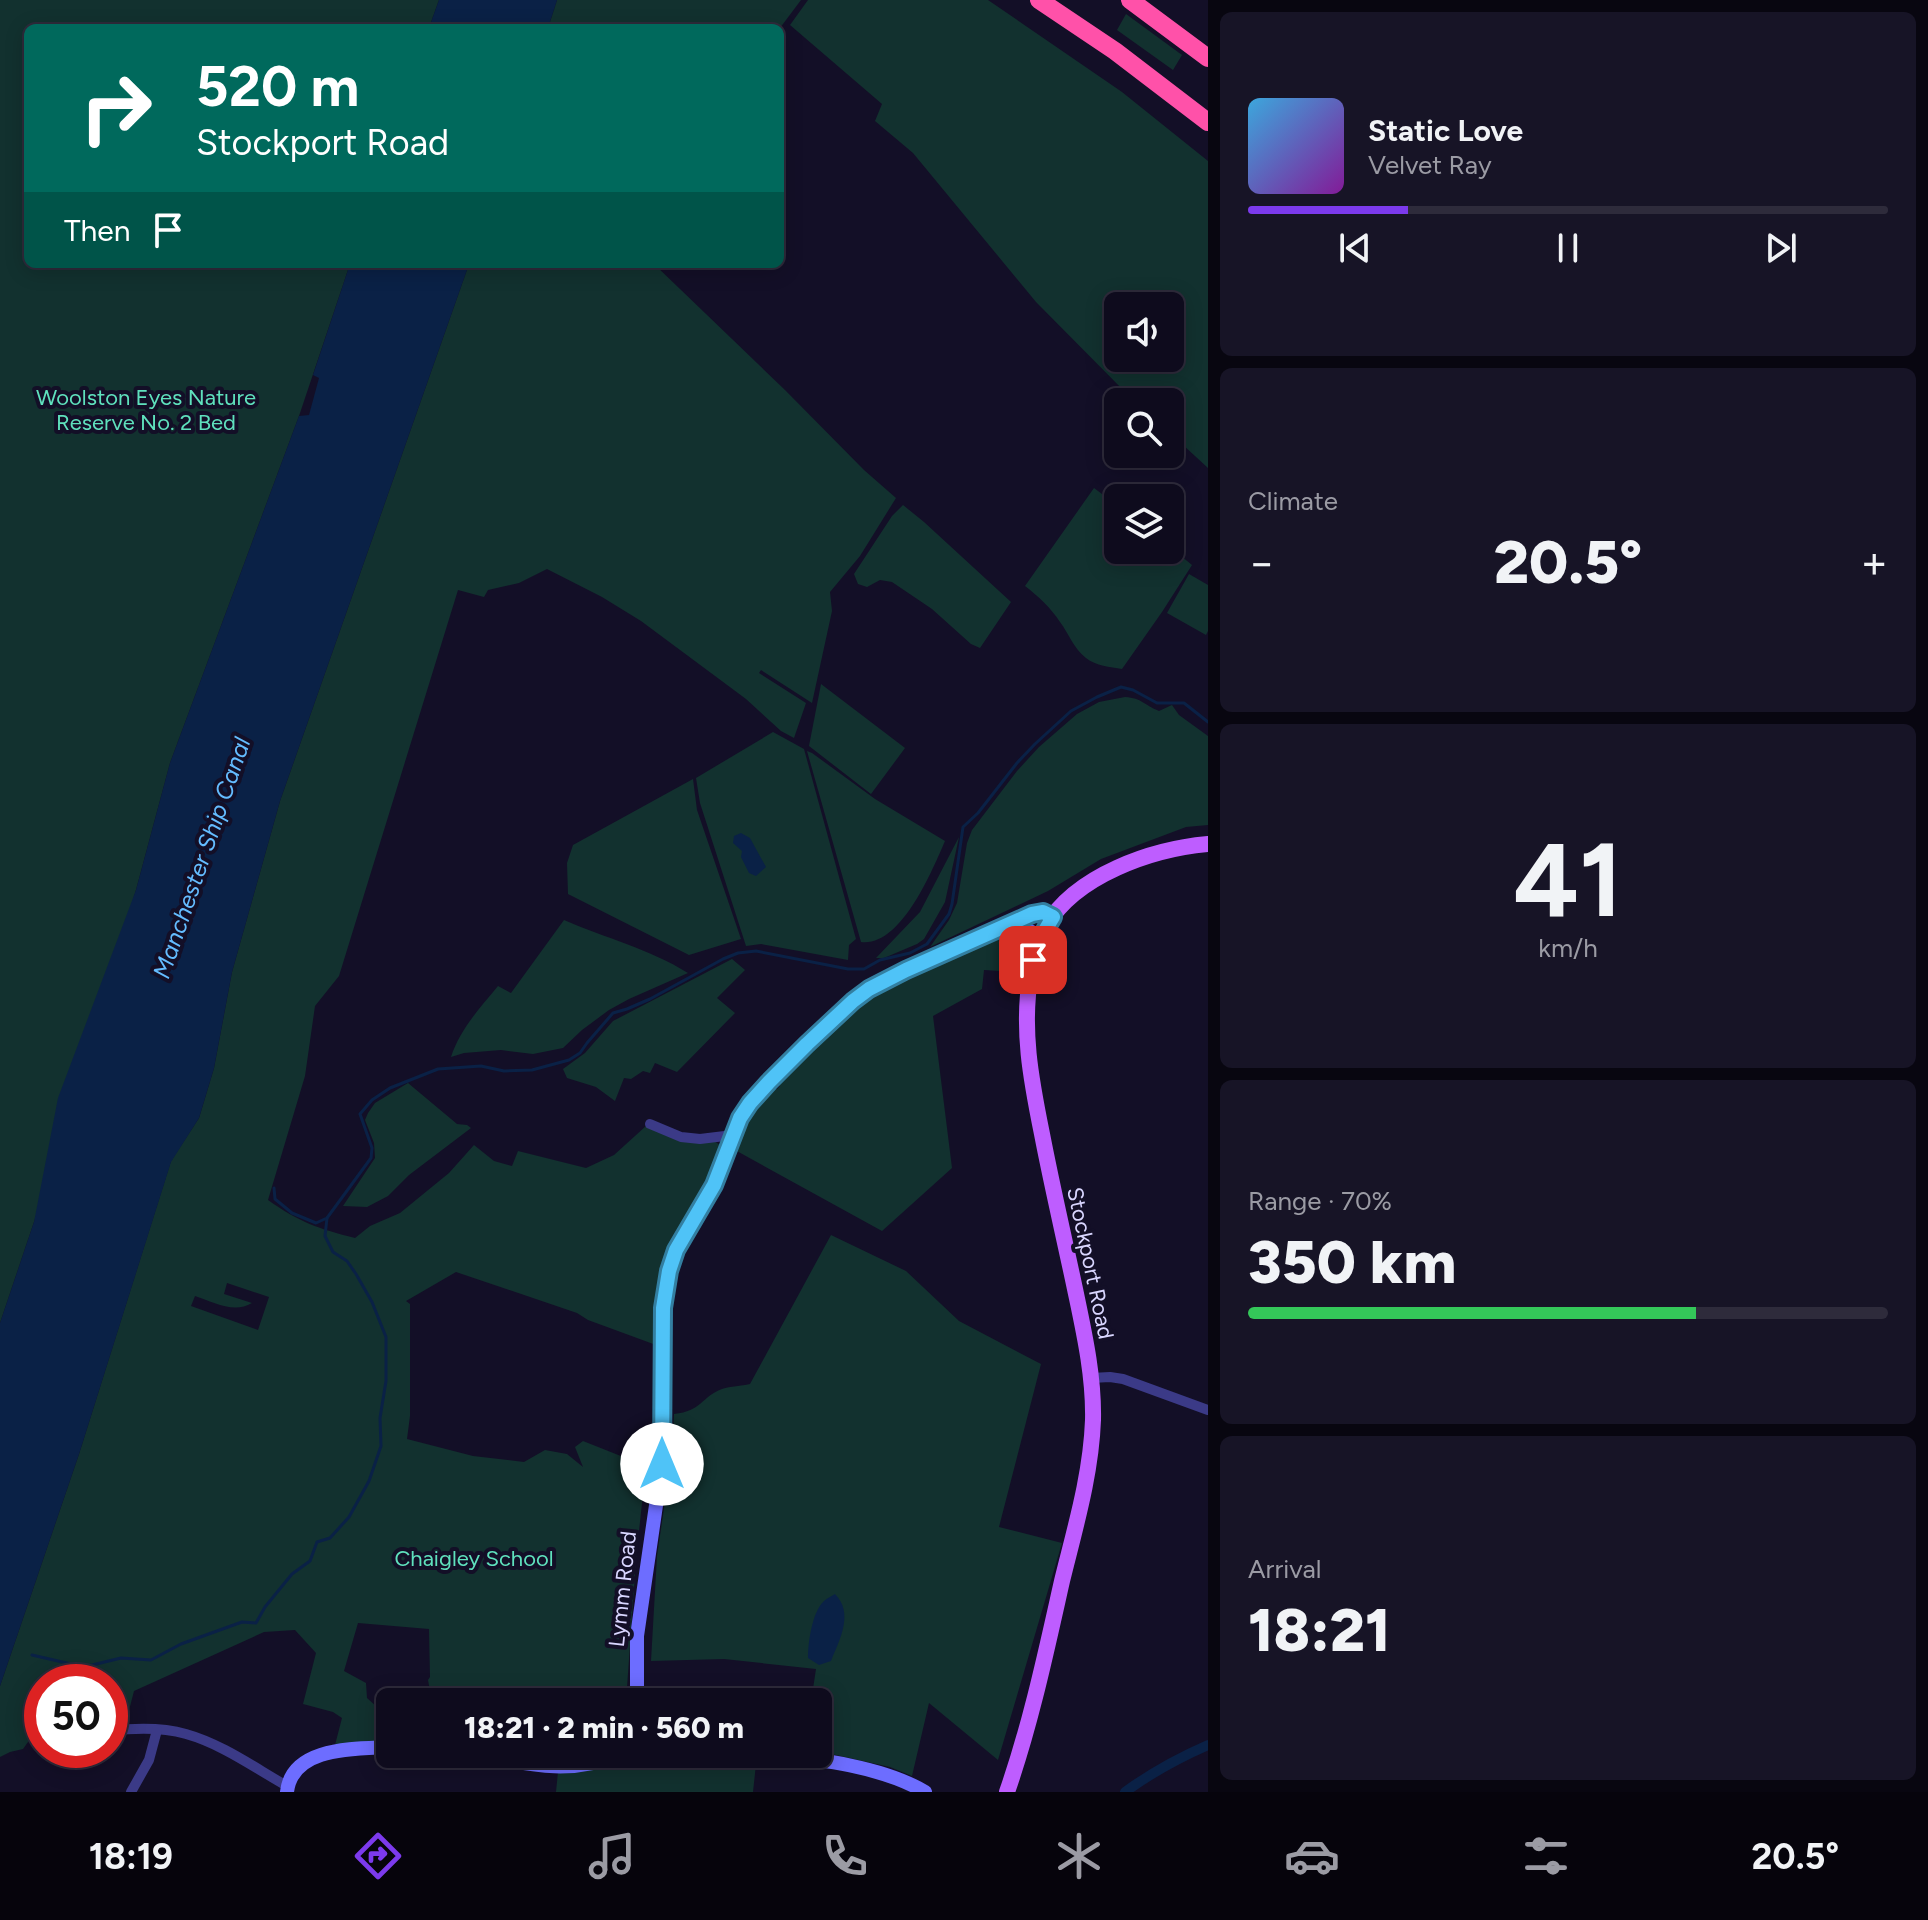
<!DOCTYPE html>
<meta charset="utf-8">
<style>
body{margin:0;font-family:Figtree,sans-serif;background:#171426;color:#f1f3f6;height:100vh;display:flex;flex-direction:column;font-size:30px;white-space:nowrap}
*{box-sizing:border-box;margin:0}
p{font-size:26px;color:#9b9ba4}
.icon{flex:none;width:44px;height:44px;fill:none;stroke:currentColor;stroke-width:2;stroke-linecap:round;stroke-linejoin:round}
.map{position:relative;flex:1;overflow:hidden}
.details{display:flex;flex-direction:column;gap:12px;padding:12px;background:#080610;width:720px}
.details>*{flex:none}
.banner{position:absolute;left:24px;top:24px;width:760px;height:244px;border-radius:12px;box-shadow:0 4px 20px #0003,0 0 0 2px #2e2b3b;background:#00695c;color:#fff;overflow:hidden}
.tools{position:absolute;left:1104px;top:292px;display:grid;gap:16px}
.tools a{display:grid;place-items:center;width:80px;height:80px;border-radius:12px;background:#0e0b1d;box-shadow:0 4px 20px #0003,0 0 0 2px #2e2b3b;font-size:40px}
.speed{position:absolute;left:24px;top:1664px;display:flex;gap:16px;font-size:40px;font-weight:700;text-align:center}
.speed>*{display:grid;place-content:center;width:104px;height:104px;border-radius:50%;background:#0e0b1d;box-shadow:0 4px 20px #0003,0 0 0 2px #2e2b3b;line-height:1}
.speed .limit{border:12px solid #d22;background:#fff;color:#111}
.pin{position:absolute;display:grid;place-items:center;width:68px;height:68px;color:#fff;margin:-34px;border-radius:16px;box-shadow:0 4px 12px #0006}
.me{position:absolute;width:88px;margin:-44px;rotate:0deg;stroke-linejoin:round;filter:drop-shadow(0 0 6px #0008)}
.turn{display:flex;align-items:center;gap:28px;height:168px;padding:0 40px;font-size:36px}
.turn .icon{width:104px;height:104px;stroke-width:2.5}
.turn b{display:block;font-size:56px;line-height:68px}
.then{display:flex;align-items:center;height:76px;padding:0 40px;background:#0003;gap:16px;font-size:30px}
.big{font-size:60px;font-weight:800;line-height:1.1}
.details .tile{flex:1;display:flex;flex-direction:column;justify-content:center;gap:12px;min-width:0;padding:0 28px;border-radius:12px;background:#171426}
.details .dial{align-items:center;gap:0}
.dial b{font-size:104px;line-height:1}
.song{display:flex;align-items:center;gap:24px}
.cover{width:96px;height:96px;border-radius:12px;background:linear-gradient(135deg,hsl(200 70% 55%),hsl(290 70% 35%))}
.played{height:8px;border-radius:4px;background:linear-gradient(90deg,#7c3aed 25%,#2e2b3b 25%)}
.keys{display:flex;justify-content:space-around;direction:ltr}
.heat{display:flex;justify-content:space-between;align-items:center;font-size:44px;direction:ltr}
.charge{height:12px;border-radius:6px;background:linear-gradient(90deg,#34c759 70%,#2e2b3b 0)}
.trip{position:absolute;left:376px;top:1688px;width:456px;height:80px;border-radius:12px;background:#0e0b1d;box-shadow:0 4px 20px #0003,0 0 0 2px #2e2b3b;font-weight:800;line-height:80px;text-align:center}
.tab-bar{display:flex;height:128px;justify-content:space-around;align-items:center;background:#06040c;color:#9b9ba4}
.tab-bar .icon{width:56px;height:56px}
.tab-bar .current{color:#7c3aed}
.tab-bar b{font-size:36px;color:#f1f3f6}
main{display:flex;flex:1;min-height:0}
.map>svg:first-child{display:block}
</style>
<main>
<div class="map">
<svg width="1208" height="1792" viewBox="0 0 1208 1792">
<rect width="100%" height="100%" fill="#130f27"/>
<g fill="#12312f" fill-rule="evenodd">
<path d="M 0,0 L 439,0 L 429,28 L 28,28 L 28,264 L 350,264 L 299,416 L 170,763 L 136,890 L 34,1222 L 0,1323 Z"/>
<path d="M 557,0 L 801,0 L 780,28 L 548,28 Z"/>
<path d="M 808,0 L 988,0 L 1122,92 L 1208,161 L 1208,468 L 1170,433 L 1170,402 L 1134,401 L 1036,302 L 913,153 L 875,121 L 882,104 L 790,25 ZM 1118,306 L 1170,306 L 1170,358 L 1118,358 Z"/>
<path d="M 1126,14 L 1182,55 L 1173,70 L 1117,30 Z"/>
<path d="M 469,264 L 654,264 L 785,390 L 864,470 L 896,498 L 860,556 L 830,592 L 832,611 L 812,703 L 761,670 L 759,673 L 806,703 L 794,738 L 781,731 L 746,699 L 641,621 L 602,597 L 547,569 L 519,583 L 488,590 L 484,597 L 458,590 L 339,976 L 315,1006 L 305,1076 L 268,1200 C 299,1222 319,1229 355,1238 L 370,1226 L 400,1213 L 449,1173 L 474,1145 L 494,1161 L 512,1166 L 518,1151 L 586,1168 L 614,1155 L 646,1126 L 714,1141 L 723,1147 L 708,1182 L 668,1248 L 662,1276 L 656,1345 L 588,1320 L 577,1313 L 456,1272 L 406,1301 L 410,1304 L 410,1416 L 407,1439 L 473,1456 L 524,1462 L 545,1450 L 567,1454 L 583,1467 L 575,1447 L 583,1441 L 646,1466 L 636,1559 L 626,1702 L 432,1702 L 428,1680 L 430,1677 L 429,1629 L 358,1623 L 344,1671 L 366,1683 L 367,1698 L 387,1716 L 390,1717 L 390,1747 L 335,1745 L 342,1718 L 333,1712 L 303,1704 L 316,1653 L 295,1630 L 264,1632 L 134,1691 L 126,1722 L 110,1726 L 110,1682 L 42,1682 L 42,1729 L 38,1728 L 23,1749 L 10,1752 L 0,1757 L 0,1686 L 79,1454 L 171,1161 L 199,1118 L 214,1068 L 232,972 L 280,801 ZM 227,1283 L 269,1297 L 258,1330 L 191,1306 L 195,1296 C 213,1302 234,1314 252,1303 L 224,1294 Z"/>
<path d="M 1094,488 L 1118,506 L 1118,550 L 1170,550 L 1170,547 L 1192,565 L 1162,612 L 1122,669 C 1110,667 1096,666 1086,658 C 1074,649 1069,634 1060,622 C 1051,608 1038,596 1025,586 Z"/>
<path d="M 903,505 L 924,522 L 1011,602 L 980,648 L 971,644 L 932,609 L 892,582 L 880,580 L 867,587 L 858,584 L 854,574 L 892,516 Z"/>
<path d="M 1189,574 L 1208,585 L 1208,631 L 1206,635 L 1167,613 Z"/>
<path d="M 821,684 L 905,748 L 871,794 L 809,746 Z"/>
<path d="M 1125,697 C 1142,698 1144,705 1159,711 L 1172,705 L 1179,715 L 1208,736 L 1208,825 L 1186,827 L 1101,859 L 1048,891 L 930,947 L 949,920 L 957,903 L 967,843 L 972,830 L 1017,771 L 1039,747 L 1077,714 L 1099,702 Z"/>
<path d="M 773,732 L 804,749 L 856,939 L 849,945 L 848,960 L 761,944 L 746,946 L 700,803 L 696,778 Z"/>
<path d="M 807,751 L 812,753 L 875,799 L 945,841 C 932,871 901,947 861,942 Z"/>
<path d="M 693,779 L 697,810 L 741,939 L 689,955 L 568,894 L 567,863 L 573,845 Z"/>
<path d="M 959,837 L 945,902 L 924,939 L 917,944 L 884,958 L 876,958 L 920,912 Z"/>
<path d="M 564,920 C 605,938 650,949 688,973 L 629,999 L 609,1010 L 582,1030 L 563,1048 L 533,1054 L 501,1050 L 464,1053 L 451,1057 C 460,1029 480,1008 498,986 L 511,993 Z"/>
<path d="M 1014,927 L 1028,934 L 1017,972 L 984,970 L 982,989 L 933,1016 L 952,1168 L 882,1231 L 735,1150 C 745,1126 756,1107 773,1087 L 777,1089 L 780,1086 L 777,1083 L 819,1041 L 871,995 L 902,977 Z"/>
<path d="M 732,959 L 745,970 L 717,998 L 735,1013 L 677,1072 L 655,1063 L 650,1073 L 643,1071 L 631,1079 L 624,1078 L 615,1101 L 596,1087 L 567,1078 L 563,1069 L 585,1053 L 613,1021 Z"/>
<path d="M 408,1083 L 457,1124 L 467,1125 L 471,1128 L 409,1175 L 388,1196 L 367,1207 L 343,1206 L 375,1158 L 374,1143 L 365,1120 L 368,1113 L 375,1103 Z"/>
<path d="M 831,1235 L 906,1271 L 959,1321 L 1041,1364 L 999,1527 L 1062,1543 L 998,1760 L 929,1703 L 912,1776 L 890,1767 L 818,1751 L 818,1702 L 811,1702 L 816,1669 L 724,1659 L 651,1661 L 657,1556 L 672,1454 L 674,1414 C 702,1411 701,1397 722,1389 C 731,1386 741,1386 750,1384 Z"/>
<path d="M 628,1754 L 757,1755 L 753,1792 L 556,1792 L 558,1772 L 619,1759 Z"/>
</g>
<g fill="#0a2146">
<path d="M 439,0 L 557,0 L 548,28 L 429,28 Z"/>
<path d="M 350,264 L 469,264 L 280,801 L 232,972 L 214,1068 L 199,1118 L 171,1162 L 79,1454 L 0,1686 L 0,1323 L 34,1222 L 58,1098 L 136,890 L 170,763 L 299,416 L 309,415 L 319,378 L 313,375 Z"/>
<path d="M 741,833 L 750,838 L 766,867 L 756,876 L 749,873 L 741,857 L 742,851 L 733,843 L 734,836 Z"/>
<path d="M 835,1594 C 854,1613 840,1639 831,1661 L 819,1665 L 808,1658 C 808,1643 812,1612 824,1601 C 827,1598 832,1596 835,1594 Z"/>
</g>
<g fill="none" stroke-linecap="round" stroke-linejoin="round">
<g stroke="#0a2146" stroke-width="3">
<path d="M 274,1188 L 275,1199 L 292,1213 L 316,1223 L 327,1218 L 371,1158 L 372,1148 L 360,1114 L 372,1100 L 390,1088 L 438,1069 L 481,1066 L 504,1071 L 532,1070 L 569,1060 L 580,1053 L 587,1043 L 613,1013 L 627,1009 L 650,999 L 723,959 L 738,953 L 756,951 L 848,969 L 864,969 L 880,960 L 910,953 L 927,944 L 949,914 L 952,904 L 963,827 L 978,813 L 1017,763 L 1035,744 L 1071,711 L 1097,697 L 1121,687 L 1133,690 L 1157,703 L 1184,703 L 1208,722"/>
<path d="M 32,1655 L 84,1667 L 121,1658 L 151,1660 L 181,1644 L 242,1622 L 256,1623 L 265,1607 L 292,1574 L 310,1561 L 317,1542 L 330,1538 L 349,1517 L 369,1481 L 381,1446 L 380,1418 L 386,1381 L 386,1337 L 372,1302 L 356,1274 L 347,1261 L 333,1252 L 325,1236 L 327,1218"/>
</g>
<path stroke="#0a2146" stroke-width="10" d="M 1125,1792 C 1151,1773 1178,1758 1208,1745"/>
<g stroke="#3b3a87" stroke-width="10">
<path d="M 650,1124 L 681,1137 L 700,1139 L 733,1135"/>
<path d="M 1091,1378 L 1110,1377 L 1123,1379 L 1208,1410"/>
<path d="M 110,1731 C 135,1728 161,1727 186,1734 C 222,1744 255,1768 287,1786"/>
<path d="M 131,1792 L 149,1760 L 157,1730"/>
</g>
<g stroke="#6d6dff" stroke-width="14">
<path d="M 1010,924 L 1022,927 L 1041,937"/>
<path d="M 637,1702 L 637,1636 L 662,1464 L 663,1308 L 669,1271 L 676,1250 L 714,1185 L 733,1135 L 740,1118 L 750,1103 L 807,1044 L 853,1001 C 905,962 973,941 1032,914 L 1043,912 L 1053,917"/>
<path d="M 475,1754 C 526,1764 571,1776 620,1754"/>
<path d="M 771,1754 C 818,1759 884,1767 925,1792"/>
<path d="M 287,1792 C 292,1746 356,1749 390,1747"/>
</g>
<path stroke="#be5dff" stroke-width="16" d="M 1007,1792 C 1031,1723 1046,1652 1062,1581 C 1075,1528 1091,1475 1093,1420 C 1094,1376 1084,1332 1075,1289 C 1064,1237 1052,1186 1042,1134 C 1031,1080 1021,1028 1031,972 C 1034,957 1037,940 1046,926 C 1076,875 1152,849 1208,844"/>
<g stroke="#ff51a9" stroke-width="18">
<path d="M 1039,0 L 1115,51 L 1208,122"/>
<path d="M 1130,0 L 1208,58"/>
</g>
</g>
<g fill="none" stroke-linecap="round" stroke-linejoin="round">
<g stroke="#337fa1" stroke-width="20">
<path id="route" d="M 662,1464 L 663,1308 L 669,1271 L 676,1250 L 714,1185 L 740,1118 L 750,1103 L 769,1082 L 807,1044 L 853,1001 L 869,989 L 906,970 L 1032,914 L 1043,912 L 1053,917 L 1041,937 L 1033,960"/>
</g>
<use href="#route" stroke="#4fc3f7" stroke-width="14"/>
</g>
<g text-anchor="middle" stroke-width="8" stroke-linejoin="round" paint-order="stroke">
<g font-size="22" fill="#5fe1bd" stroke="#130f27">
<text x="146" y="405">Woolston Eyes Nature<tspan x="146" dy="25">Reserve No. 2 Bed</tspan></text>
<text x="474" y="1566">Chaigley School</text>
</g>
<g font-size="22" fill="#d9d6ff" stroke="#130f27">
<text transform="translate(1091 1263) rotate(78)" y="8">Stockport Road</text>
<text transform="translate(622 1589) rotate(-84)" y="8">Lymm Road</text>
</g>
<g font-size="24" font-style="italic" fill="#64bcff" stroke="#130f27">
<text transform="translate(202 858) rotate(-71)" y="8">Manchester Ship Canal</text>
</g>
</g>
</svg>
<div class="tools">
<a><svg class="icon" aria-label="sound" viewBox="0 0 24 24"><path d="M4 9h4l5-4v14l-5-4H4zM17 9q2 3 0 6"/></svg></a>
<a><svg class="icon" aria-label="search" viewBox="0 0 24 24"><circle cx="10" cy="10" r="6"/><path d="M15 15l6 6"/></svg></a>
<a><svg class="icon" aria-label="layers" viewBox="0 0 24 24"><path d="M12 4l9 5-9 5-9-5zM3 14l9 5 9-5"/></svg></a>
</div>
<div class="speed"><div class="limit">50</div></div>
<div class="pin" style="left:1033px;top:960px;background:#d93025"><svg class="icon" aria-label="arrive" viewBox="0 0 24 24"><path d="M6 21V4h12l-3 4 3 4H6"/></svg></div>
<svg class="me" style="left:662px;top:1464px" viewBox="-20 -20 40 40"><circle r="19" fill="#fff"/><path d="M0-13L10 11 0 6-10 11z" fill="#4fc3f7"/></svg>
<div class="trip">18:21 · 2 min · 560 m</div>
<div class="banner">
<div class="turn"><svg class="icon" aria-label="right" viewBox="0 0 24 24"><path d="M7 20v-9h11M14 6l5 5-5 5"/></svg><div><b>520 m</b>Stockport Road</div></div>
<div class="then">Then<svg class="icon" aria-label="arrive" viewBox="0 0 24 24"><path d="M6 21V4h12l-3 4 3 4H6"/></svg></div>
</div>
</div>
<section class="details">
<div class="tile">
<div class="song"><i class="cover"></i><div><b>Static Love</b><p>Velvet Ray</p></div></div>
<div class="played"></div>
<div class="keys"><svg class="icon" aria-label="previous" viewBox="0 0 24 24"><path d="M18 5L8 12l10 7zM5 5v14"/></svg><svg class="icon" aria-label="pause" viewBox="0 0 24 24"><path d="M8 5v14M16 5v14"/></svg><svg class="icon" aria-label="next" viewBox="0 0 24 24"><path d="M6 5l10 7-10 7zM19 5v14"/></svg></div>
</div>
<div class="tile"><p>Climate</p>
<div class="heat"><a>−</a><b class="big">20.5°</b><a>+</a></div>
</div>
<div class="tile dial"><b>41</b><p>km/h</p></div>
<div class="tile"><p>Range · 70%</p><b class="big">350 km</b><div class="charge"></div></div>
<div class="tile"><p>Arrival</p><b class="big">18:21</b></div>
</section>
</main>
<nav class="tab-bar">
<b>18:19</b>
<svg class="icon current" aria-label="directions" viewBox="0 0 24 24"><path d="M12 3l9 9-9 9-9-9zM9 14v-3h6M13 9l2 2-2 2"/></svg>
<svg class="icon" aria-label="music" viewBox="0 0 24 24"><path d="M9 18V5l10-2v13"/><circle cx="6" cy="18" r="3"/><circle cx="16" cy="16" r="3"/></svg>
<svg class="icon" aria-label="phone" viewBox="0 0 24 24"><path d="M5 4h4l2 5-3 2q2 4 5 5l2-3 5 2v4C11 20 4 13 5 4z"/></svg>
<svg class="icon" aria-label="climate" viewBox="0 0 24 24"><path d="M12 3v18M4 7l16 10M4 17L20 7"/></svg>
<svg class="icon" aria-label="car" viewBox="0 0 24 24"><path d="M5 17H2v-5l4-1 3-4h7l3 4 3 1v5h-3M9 17h6M6 11h13"/><circle cx="7" cy="17" r="2"/><circle cx="17" cy="17" r="2"/></svg>
<svg class="icon" aria-label="filters" viewBox="0 0 24 24"><path d="M4 7h16M4 17h16"/><circle cx="9" cy="7" r="2"/><circle cx="15" cy="17" r="2"/></svg>
<b>20.5°</b>
</nav>
